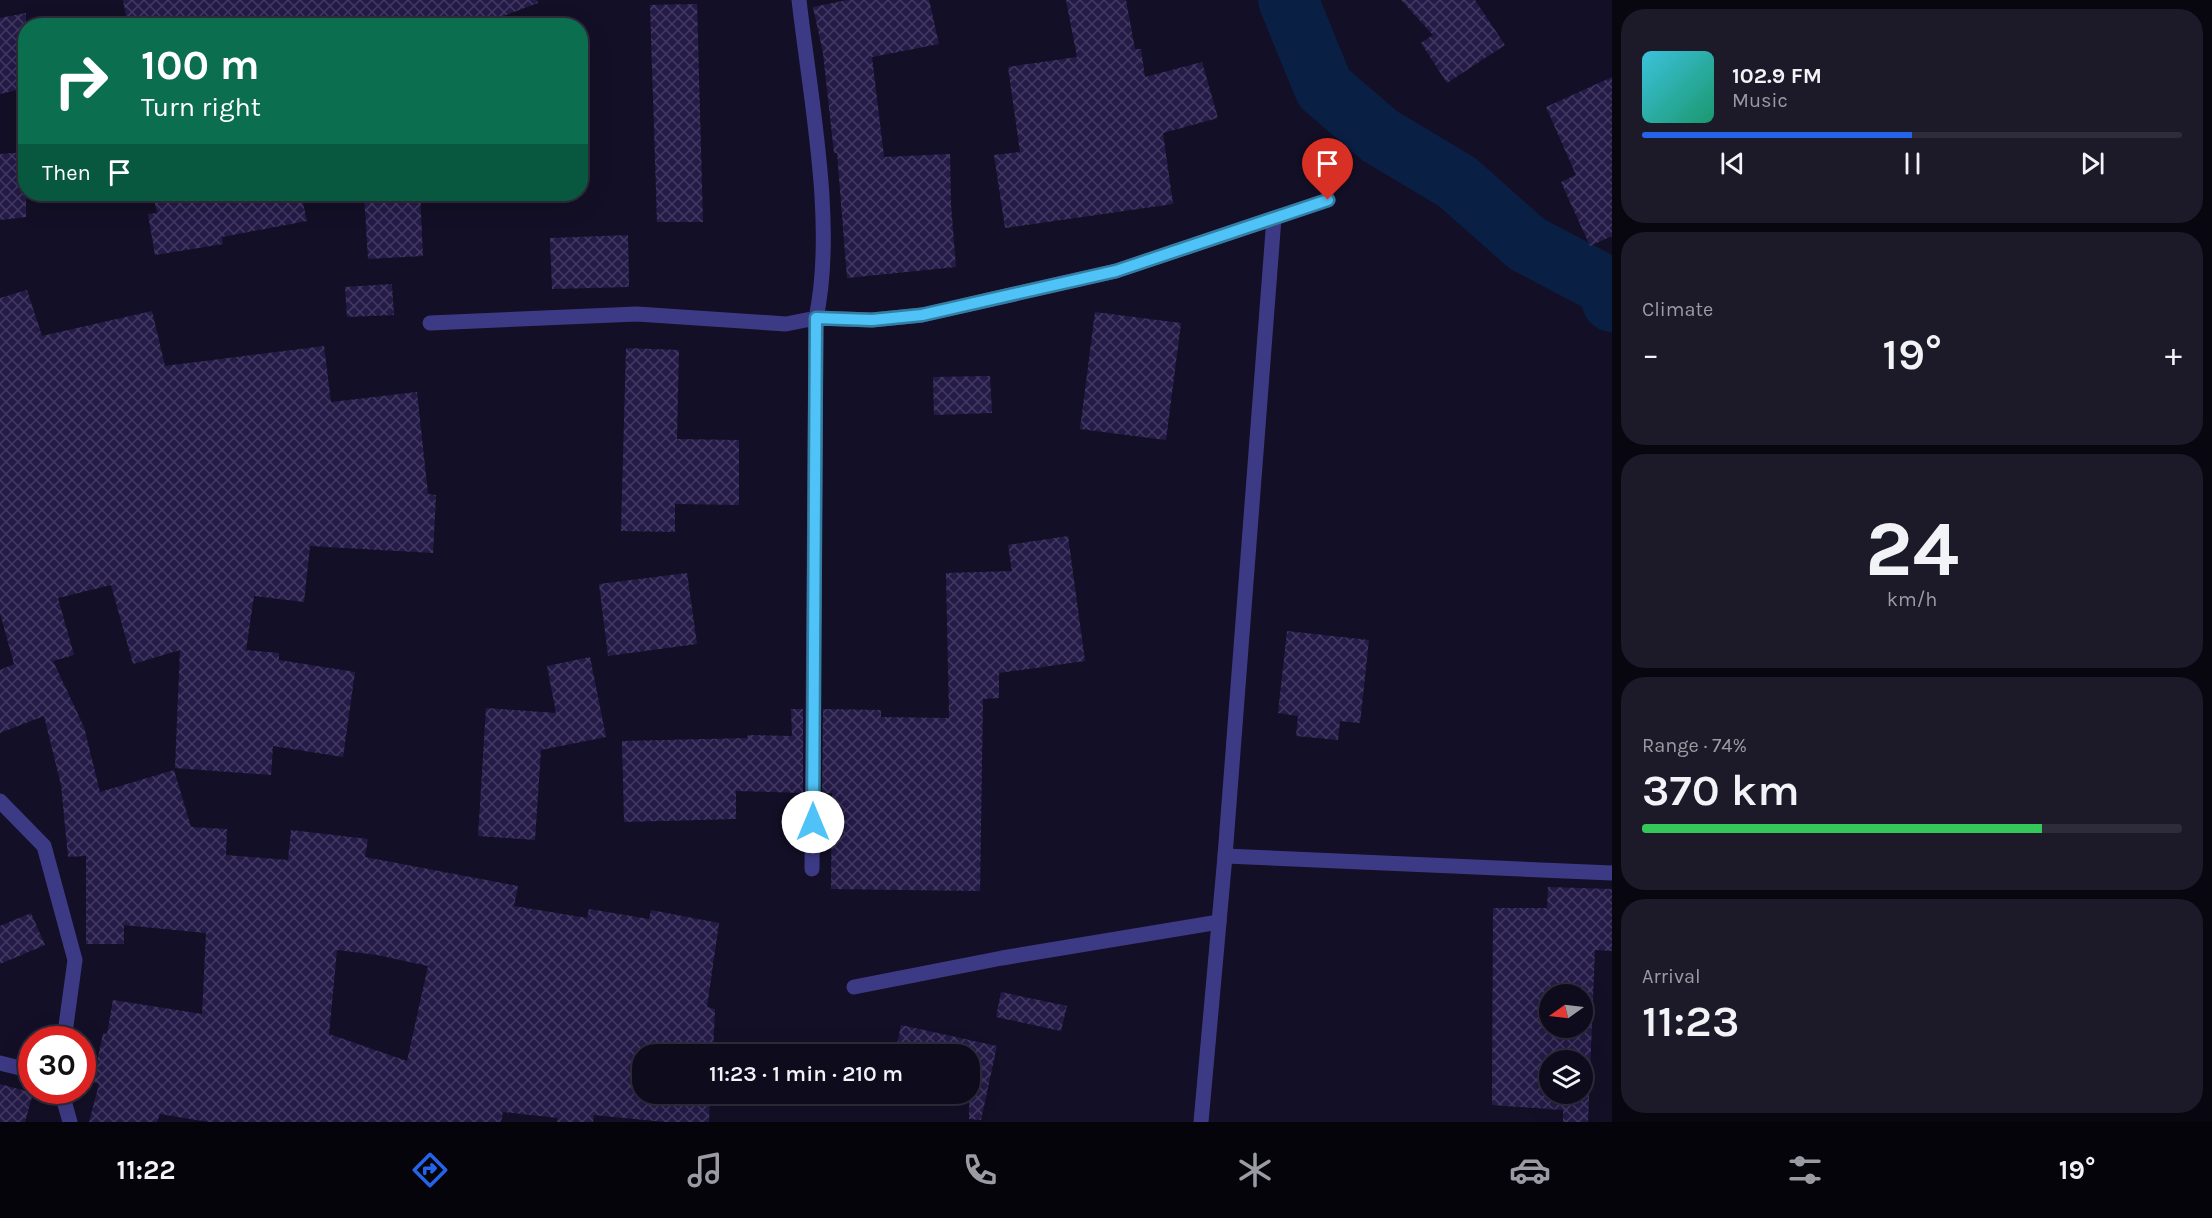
<!DOCTYPE html>
<meta charset="utf-8">
<style>
body{margin:0;font-family:Karla,sans-serif;background:#1c1929;color:#f1f3f6;height:100vh;display:flex;flex-direction:column;font-size:22px;white-space:nowrap}
*{box-sizing:border-box;margin:0}
p{font-size:20px;color:#9b9ba3}
.icon{flex:none;width:33px;height:33px;fill:none;stroke:currentColor;stroke-width:2;stroke-linecap:round;stroke-linejoin:round}
.map{position:relative;flex:1;overflow:hidden}
.drawer{display:flex;flex-direction:column;gap:9px;padding:9px;background:#08060f;width:600px}
.drawer>*{flex:none}
.top-card{position:absolute;left:18px;top:18px;width:570px;height:183px;border-radius:24px;box-shadow:0 6px 24px #0002,0 0 0 2px #2e2b3b;background:#0b6e4f;color:#fff;overflow:hidden}
.needle{width:39px;rotate:256deg}
.buttons{position:absolute;left:1539px;top:984px;display:grid;gap:12px}
.buttons a{display:grid;place-items:center;width:54px;height:54px;border-radius:50%;background:#0e0b1c;box-shadow:0 6px 24px #0002,0 0 0 2px #2e2b3b;font-size:30px}
.speed{position:absolute;left:18px;top:1026px;display:flex;gap:12px;font-size:30px;font-weight:700;text-align:center}
.speed>*{display:grid;place-content:center;width:78px;height:78px;border-radius:50%;background:#0e0b1c;box-shadow:0 6px 24px #0002,0 0 0 2px #2e2b3b;line-height:1}
.speed .limit{border:9px solid #d22;background:#fff;color:#111}
.pin{position:absolute;display:grid;place-items:center;width:51px;height:51px;color:#fff;margin:-62px -26px;border-radius:50% 50% 50% 0;rotate:-45deg;box-shadow:0 0 6px #0007}
.pin .icon{rotate:45deg}
.me{position:absolute;width:66px;margin:-33px;rotate:0deg;stroke-linejoin:round;filter:drop-shadow(0 0 4px #0008)}
.turn{display:flex;align-items:center;gap:21px;height:126px;padding:0 24px;font-size:27px}
.turn .icon{width:78px;height:78px;stroke-width:2.5}
.turn b{display:block;font-size:42px;line-height:51px}
.then{display:flex;align-items:center;height:57px;padding:0 24px;background:#0003;gap:12px;font-size:22px}
.big{font-size:45px;font-weight:600;line-height:1.1}
.drawer .widget{flex:1;display:flex;flex-direction:column;justify-content:center;gap:9px;min-width:0;padding:0 21px;border-radius:24px;background:#1c1929}
.drawer .dial{align-items:center;gap:0}
.dial b{font-size:78px;line-height:1}
.song{display:flex;align-items:center;gap:18px}
.cover{width:72px;height:72px;border-radius:9px;background:linear-gradient(135deg,hsl(190 70% 55%),hsl(160 70% 35%))}
.played{height:6px;border-radius:3px;background:linear-gradient(90deg,#2563eb 50%,#2e2b3b 50%)}
.keys{display:flex;justify-content:space-around;direction:ltr}
.heat{display:flex;justify-content:space-between;align-items:center;font-size:33px;direction:ltr}
.charge{height:9px;border-radius:4px;background:linear-gradient(90deg,#34c759 74%,#2e2b3b 0)}
.trip{position:absolute;left:632px;top:1044px;width:348px;height:60px;border-radius:24px;background:#0e0b1c;box-shadow:0 6px 24px #0002,0 0 0 2px #2e2b3b;font-weight:600;line-height:60px;text-align:center}
.dock{display:flex;height:96px;justify-content:space-around;align-items:center;background:#06040b;color:#9b9ba3}
.dock .icon{width:42px;height:42px}
.dock .active{color:#2563eb}
.dock b{font-size:27px;color:#f1f3f6}
main{display:flex;flex:1;min-height:0}
.map>svg:first-child{display:block}
</style>
<main>
<div class="map">
<svg width="1612" height="1122" viewBox="0 0 1612 1122">
<defs>
<pattern id="building-cross-hatch" width="8" height="8" patternUnits="userSpaceOnUse" patternTransform="scale(1.5)"><rect width="8" height="8" fill="#241b47"/><path d="M0 0l8 8M0 8l8-8" fill="none" stroke="#433b63"/></pattern>
</defs>
<rect width="100%" height="100%" fill="#130f26"/>
<g fill="none" stroke-linecap="round" stroke-linejoin="round">
<path stroke="#0a1f44" stroke-width="60" d="M 1288,0 L 1324,88 L 1380,136 L 1457,182 L 1527,244 L 1607,286 L 1612,302"/>
</g>
<g fill="url(#building-cross-hatch)" fill-rule="evenodd">
<path d="M 123,0 L 537,0 L 538,3 L 477,26 L 128,26 Z"/>
<path d="M 847,0 L 929,0 L 939,44 L 872,57 L 884,157 L 950,154 L 951,205 L 956,267 L 847,278 L 837,153 L 834,153 L 823,53 L 813,7 Z"/>
<path d="M 1066,0 L 1126,0 L 1135,49 L 1141,49 L 1145,77 L 1202,62 L 1218,118 L 1163,133 L 1173,204 L 1005,228 L 994,155 L 1020,152 L 1008,67 L 1077,57 Z"/>
<path d="M 1401,0 L 1475,0 L 1505,45 L 1447,83 L 1421,43 L 1433,35 Z"/>
<path d="M 697,4 L 703,222 L 657,222 L 650,5 Z"/>
<path d="M 26,13 L 26,88 L 0,94 L 0,18 Z"/>
<path d="M 1612,77 L 1612,236 L 1590,246 L 1561,182 L 1576,175 L 1546,107 Z"/>
<path d="M 26,152 L 26,217 L 0,220 L 0,154 Z"/>
<path d="M 153,194 L 301,194 L 307,221 L 222,237 L 223,244 L 155,255 L 148,214 L 157,213 Z"/>
<path d="M 364,194 L 420,194 L 423,256 L 368,259 Z"/>
<path d="M 628,235 L 629,287 L 552,289 L 550,238 Z"/>
<path d="M 392,284 L 394,315 L 347,317 L 345,287 Z"/>
<path d="M 27,290 L 42,336 L 152,311 L 165,366 L 324,346 L 331,402 L 417,392 L 428,494 L 436,495 L 433,553 L 310,546 L 304,602 L 254,596 L 246,650 L 279,653 L 279,660 L 355,672 L 343,757 L 273,746 L 271,775 L 175,768 L 180,650 L 133,664 L 111,585 L 58,598 L 74,655 L 53,661 L 84,727 L 100,792 L 174,770 L 191,827 L 227,829 L 226,855 L 288,860 L 291,830 L 368,839 L 365,857 L 518,886 L 514,906 L 587,918 L 589,909 L 649,919 L 651,910 L 719,923 L 707,1007 L 715,1009 L 713,1054 L 642,1054 L 642,1094 L 710,1094 L 709,1122 L 665,1122 L 594,1115 L 593,1122 L 557,1122 L 558,1118 L 503,1112 L 501,1122 L 209,1122 L 160,1114 L 157,1122 L 89,1122 L 99,1084 L 93,1082 L 103,1033 L 107,1034 L 113,1000 L 202,1014 L 206,933 L 124,925 L 124,944 L 86,944 L 86,856 L 68,857 L 61,785 L 44,716 L 0,733 L 0,670 L 14,664 L 0,613 L 0,298 ZM 337,950 L 377,955 L 428,966 L 407,1061 L 329,1034 Z"/>
<path d="M 1095,312 L 1181,323 L 1166,440 L 1080,429 Z"/>
<path d="M 626,348 L 679,350 L 677,439 L 739,440 L 739,505 L 675,504 L 675,532 L 621,531 Z"/>
<path d="M 990,376 L 992,413 L 934,415 L 933,377 Z"/>
<path d="M 1068,536 L 1085,661 L 999,673 L 999,698 L 983,699 L 980,891 L 831,889 L 832,793 L 822,793 L 823,709 L 881,710 L 881,717 L 949,718 L 946,573 L 1012,571 L 1008,545 Z"/>
<path d="M 687,573 L 697,644 L 608,656 L 599,584 Z"/>
<path d="M 1287,631 L 1369,640 L 1360,723 L 1340,721 L 1338,740 L 1296,736 L 1298,716 L 1278,713 Z"/>
<path d="M 590,657 L 606,737 L 541,750 L 535,840 L 478,836 L 486,708 L 556,713 L 547,666 Z"/>
<path d="M 791,709 L 803,709 L 803,793 L 736,791 L 736,819 L 624,822 L 622,741 L 747,738 L 748,735 L 792,736 Z"/>
<path d="M 1548,887 L 1612,889 L 1612,951 L 1595,950 L 1588,1122 L 1563,1122 L 1563,1110 L 1492,1105 L 1493,908 L 1547,908 ZM 1550,994 L 1582,994 L 1582,1028 L 1550,1028 ZM 1550,1060 L 1582,1060 L 1582,1094 L 1550,1094 Z"/>
<path d="M 31,913 L 45,945 L 0,964 L 0,926 Z"/>
<path d="M 1001,992 L 1067,1006 L 1061,1031 L 996,1017 Z"/>
<path d="M 901,1025 L 997,1046 L 981,1120 L 969,1119 L 969,1054 L 895,1054 Z"/>
<path d="M 0,1084 L 33,1093 L 25,1122 L 0,1122 Z"/>
</g>
<g fill="none" stroke-linecap="round" stroke-linejoin="round">
<g stroke="#3d3a85" stroke-width="15">
<path d="M 430,323 L 637,314 L 786,324 L 816,318 C 836,224 810,97 799,0"/>
<path d="M 0,801 L 44,846 L 75,960 L 64,1040"/>
<path d="M 1225,856 L 1612,873"/>
<path d="M 812,869 L 816,318 L 872,320 L 922,315 L 1116,271 L 1328,200"/>
<path d="M 854,987 L 1002,958 L 1219,922"/>
<path d="M 0,1063 L 32,1071"/>
<path d="M 61,1090 L 70,1122"/>
<path d="M 1201,1122 L 1225,856 L 1274,218"/>
</g>
</g>
<g fill="none" stroke-linecap="round" stroke-linejoin="round">
<g stroke="#337fa1" stroke-width="15">
<path id="route" d="M 813,822 L 816,318 L 872,320 L 922,315 L 1116,271 L 1328,200"/>
</g>
<use href="#route" stroke="#4fc3f7" stroke-width="10"/>
</g>
</svg>
<div class="buttons">
<a><svg class="needle" viewBox="-14 -14 28 28"><path d="M0-13l5 13h-10z" fill="#e53935"/><path d="M0 13l5-13h-10z" fill="#9b9ba3"/></svg></a>
<a><svg class="icon" aria-label="layers" viewBox="0 0 24 24"><path d="M12 4l9 5-9 5-9-5zM3 14l9 5 9-5"/></svg></a>
</div>
<div class="speed"><div class="limit">30</div></div>
<div class="pin" style="left:1328px;top:200px;background:#d93025"><svg class="icon" aria-label="arrive" viewBox="0 0 24 24"><path d="M6 21V4h12l-3 4 3 4H6"/></svg></div>
<svg class="me" style="left:813px;top:822px" viewBox="-20 -20 40 40"><circle r="19" fill="#fff"/><path d="M0-13L10 11 0 6-10 11z" fill="#4fc3f7"/></svg>
<div class="trip">11:23 · 1 min · 210 m</div>
<div class="top-card">
<div class="turn"><svg class="icon" aria-label="right" viewBox="0 0 24 24"><path d="M7 20v-9h11M14 6l5 5-5 5"/></svg><div><b>100 m</b>Turn right</div></div>
<div class="then">Then<svg class="icon" aria-label="arrive" viewBox="0 0 24 24"><path d="M6 21V4h12l-3 4 3 4H6"/></svg></div>
</div>
</div>
<section class="drawer">
<div class="widget">
<div class="song"><i class="cover"></i><div><b>102.9 FM</b><p>Music</p></div></div>
<div class="played"></div>
<div class="keys"><svg class="icon" aria-label="previous" viewBox="0 0 24 24"><path d="M18 5L8 12l10 7zM5 5v14"/></svg><svg class="icon" aria-label="pause" viewBox="0 0 24 24"><path d="M8 5v14M16 5v14"/></svg><svg class="icon" aria-label="next" viewBox="0 0 24 24"><path d="M6 5l10 7-10 7zM19 5v14"/></svg></div>
</div>
<div class="widget"><p>Climate</p>
<div class="heat"><a>−</a><b class="big">19°</b><a>+</a></div>
</div>
<div class="widget dial"><b>24</b><p>km/h</p></div>
<div class="widget"><p>Range · 74%</p><b class="big">370 km</b><div class="charge"></div></div>
<div class="widget"><p>Arrival</p><b class="big">11:23</b></div>
</section>
</main>
<nav class="dock">
<b>11:22</b>
<svg class="icon active" aria-label="directions" viewBox="0 0 24 24"><path d="M12 3l9 9-9 9-9-9zM9 14v-3h6M13 9l2 2-2 2"/></svg>
<svg class="icon" aria-label="music" viewBox="0 0 24 24"><path d="M9 18V5l10-2v13"/><circle cx="6" cy="18" r="3"/><circle cx="16" cy="16" r="3"/></svg>
<svg class="icon" aria-label="phone" viewBox="0 0 24 24"><path d="M5 4h4l2 5-3 2q2 4 5 5l2-3 5 2v4C11 20 4 13 5 4z"/></svg>
<svg class="icon" aria-label="climate" viewBox="0 0 24 24"><path d="M12 3v18M4 7l16 10M4 17L20 7"/></svg>
<svg class="icon" aria-label="car" viewBox="0 0 24 24"><path d="M5 17H2v-5l4-1 3-4h7l3 4 3 1v5h-3M9 17h6M6 11h13"/><circle cx="7" cy="17" r="2"/><circle cx="17" cy="17" r="2"/></svg>
<svg class="icon" aria-label="filters" viewBox="0 0 24 24"><path d="M4 7h16M4 17h16"/><circle cx="9" cy="7" r="2"/><circle cx="15" cy="17" r="2"/></svg>
<b>19°</b>
</nav>
